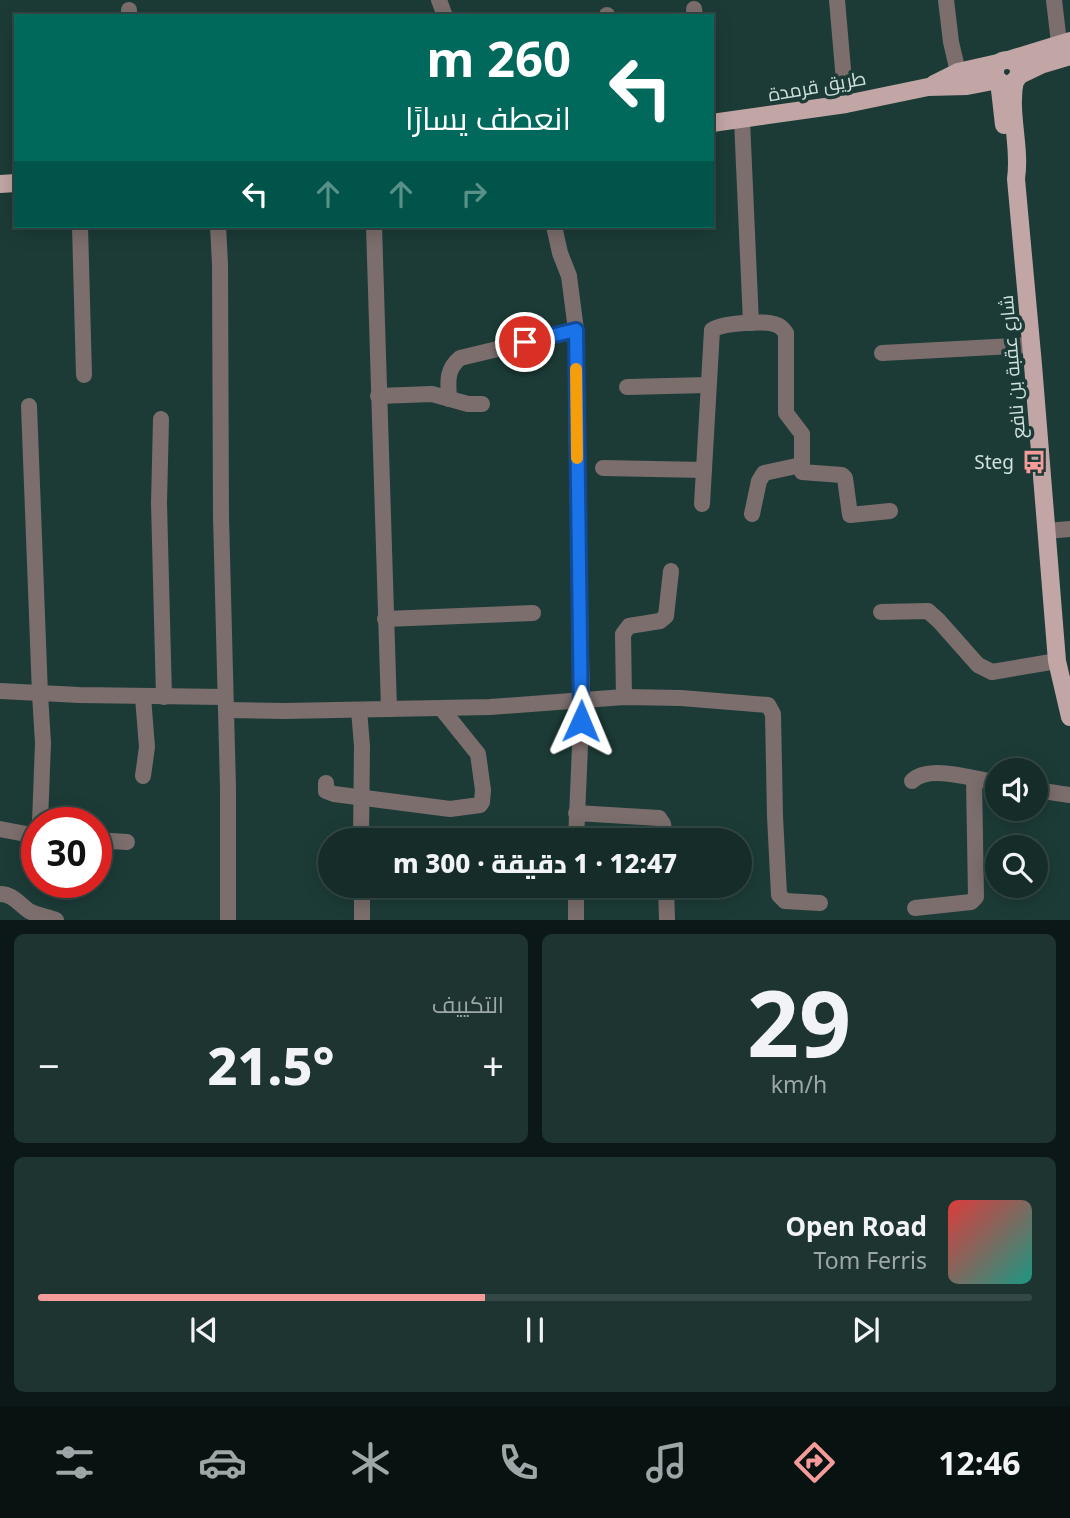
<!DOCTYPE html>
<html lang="ar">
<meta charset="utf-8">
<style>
body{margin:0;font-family:"Noto Sans",Cairo,sans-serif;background:#1e3431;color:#f1f3f6;direction:rtl;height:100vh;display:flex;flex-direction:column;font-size:26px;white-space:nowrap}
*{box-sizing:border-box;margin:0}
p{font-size:23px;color:#9da7a8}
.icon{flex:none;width:38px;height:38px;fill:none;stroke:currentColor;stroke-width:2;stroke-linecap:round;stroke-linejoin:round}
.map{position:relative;height:920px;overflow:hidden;direction:ltr}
.side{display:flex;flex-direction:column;gap:14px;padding:14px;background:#0c1817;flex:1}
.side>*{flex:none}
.hud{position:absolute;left:14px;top:14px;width:700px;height:214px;border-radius:0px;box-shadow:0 4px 18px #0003,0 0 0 2px #344846;direction:rtl;background:#00695c;color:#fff;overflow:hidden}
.controls{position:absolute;left:985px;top:758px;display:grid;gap:14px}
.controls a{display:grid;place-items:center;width:63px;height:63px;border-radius:50%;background:#152c29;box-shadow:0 4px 18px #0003,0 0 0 2px #344846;font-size:35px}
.speed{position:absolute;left:21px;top:807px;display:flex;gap:14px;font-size:35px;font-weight:700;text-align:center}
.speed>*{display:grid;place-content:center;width:91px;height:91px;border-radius:50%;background:#152c29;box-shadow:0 4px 18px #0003,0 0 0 2px #344846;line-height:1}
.speed .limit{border:10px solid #d22;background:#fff;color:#111}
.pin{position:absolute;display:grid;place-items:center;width:60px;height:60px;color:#fff;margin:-30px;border:4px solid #fff;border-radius:50%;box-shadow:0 2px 7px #0007}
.me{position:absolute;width:77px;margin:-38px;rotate:1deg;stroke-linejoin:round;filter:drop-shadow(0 0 5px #0008)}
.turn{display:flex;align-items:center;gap:24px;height:147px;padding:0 28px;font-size:32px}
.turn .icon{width:91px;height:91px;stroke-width:2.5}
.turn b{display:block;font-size:49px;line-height:60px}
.lanes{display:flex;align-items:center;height:66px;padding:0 28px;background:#0003;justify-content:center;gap:35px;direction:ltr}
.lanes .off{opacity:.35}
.big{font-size:52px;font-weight:800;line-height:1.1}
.side .widget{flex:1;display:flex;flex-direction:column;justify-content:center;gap:10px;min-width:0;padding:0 24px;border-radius:10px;background:#1e3431}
.side .dial{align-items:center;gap:0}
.dial b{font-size:91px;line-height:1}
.song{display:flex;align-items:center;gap:21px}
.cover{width:84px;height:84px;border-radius:10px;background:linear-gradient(135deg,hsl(0 70% 55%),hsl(170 70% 35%))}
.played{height:7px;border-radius:4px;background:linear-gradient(90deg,#f59b9a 45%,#344846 45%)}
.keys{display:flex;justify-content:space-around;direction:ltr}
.heat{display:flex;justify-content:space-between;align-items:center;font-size:38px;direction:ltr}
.side .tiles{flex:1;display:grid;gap:14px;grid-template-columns:1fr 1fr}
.widget:last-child{grid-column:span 2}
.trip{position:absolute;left:318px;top:828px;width:434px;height:70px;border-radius:35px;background:#152c29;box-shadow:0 4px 18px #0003,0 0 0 2px #344846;font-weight:800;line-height:70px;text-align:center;direction:rtl}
.tab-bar{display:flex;height:112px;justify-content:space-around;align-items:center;background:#081210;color:#9da7a8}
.tab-bar .icon{width:49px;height:49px}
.tab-bar .on{color:#f59b9a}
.tab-bar b{font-size:32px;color:#f1f3f6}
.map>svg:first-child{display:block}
</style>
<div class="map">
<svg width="1070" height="920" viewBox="0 0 1070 920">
<rect width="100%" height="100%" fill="#1c3b37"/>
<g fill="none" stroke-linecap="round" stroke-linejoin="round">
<g stroke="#7b6e6d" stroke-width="16">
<path d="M 439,0 L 445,16"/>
<path d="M 837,0 L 846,104"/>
<path d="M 946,0 L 951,42 L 958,72"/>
<path d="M 1054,0 L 1059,43"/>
<path d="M 694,9 L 695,16"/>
<path d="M 607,15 L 607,16"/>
<path d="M 129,16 L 129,10"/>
<path d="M 742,120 L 751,323"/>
<path d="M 80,226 L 84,375"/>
<path d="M 218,226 L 220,264 L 221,517 L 228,788 L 228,920"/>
<path d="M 374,226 L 389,709"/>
<path d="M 554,226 L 560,253 L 569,276 L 576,330 L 577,470 L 582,700 L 576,840"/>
<path d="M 882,353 L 1031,345"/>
<path d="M 627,387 L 708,385"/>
<path d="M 378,396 L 432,394 L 468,404 L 482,404"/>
<path d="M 449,399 C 448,381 446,370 460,358 L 576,330"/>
<path d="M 29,406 L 40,694 L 43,743 L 40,822"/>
<path d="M 161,419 L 159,503 L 164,697"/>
<path d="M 603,468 L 704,470"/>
<path d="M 702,504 L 712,330 C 722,323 766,320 777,325 C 782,327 783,329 786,333 L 786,413 L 802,434 L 802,472 L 842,475 L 845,478 L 850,515 L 890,511"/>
<path d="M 752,514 L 759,481 L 764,473 L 801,465"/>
<path d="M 1047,531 L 1070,529"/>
<path d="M 881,612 L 928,611 L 939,621 L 978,665 L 992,672 L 1057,661"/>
<path d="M 385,619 L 533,613"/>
<path d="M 0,691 L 79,695 L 225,697"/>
<path d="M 143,697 L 147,747 L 143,776"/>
<path d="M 624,697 L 623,634 L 629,626 L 660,621 L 666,616 L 671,571"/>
<path d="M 227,710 L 285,711 L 490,707 L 624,697 L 681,698 L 768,705 L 773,714 L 775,816 L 779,895 L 785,901 L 820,903"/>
<path d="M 359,710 L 362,746 L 361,840"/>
<path d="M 912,781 C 929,764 974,779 998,783"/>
<path d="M 326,783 L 326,791 L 334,794 L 450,809 L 480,805 L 482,802 L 483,790 L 478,754 L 441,708"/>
<path d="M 1036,790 L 1070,795"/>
<path d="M 576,813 L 659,818 L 663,824 L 666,840"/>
<path d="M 0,829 L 37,836"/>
<path d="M 96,840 L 127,842"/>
<path d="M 362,886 L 362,920"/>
<path d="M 666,886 L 667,920"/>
<path d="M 0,894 C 13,894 19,904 29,911 C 36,915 48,917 56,920"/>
<path d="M 915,908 L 971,902 L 976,897 L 974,779"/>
<path d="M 576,920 L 576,886"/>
</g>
<g stroke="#c1a6a5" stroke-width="18">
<path d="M 1008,60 L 1070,41"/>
<circle cx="1007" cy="72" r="12"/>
<path d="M 1018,76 L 1043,64 L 1070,56"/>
<path d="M 1015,80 C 1008,113 1021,146 1016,179 L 1033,365 L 1057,661 L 1070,717"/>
<path d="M 999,81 L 1004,125"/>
<path d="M 934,84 L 958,72 L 998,63"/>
<path d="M 712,123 L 846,104 L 928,87 L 967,86 L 998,80"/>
<path d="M 0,184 L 16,183"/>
</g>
</g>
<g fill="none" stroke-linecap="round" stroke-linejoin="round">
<g stroke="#114b97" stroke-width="18">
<path id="route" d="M 525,342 L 576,330 L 581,721"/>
</g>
<use href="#route" stroke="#1a73e8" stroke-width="12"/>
<path stroke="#f59e0b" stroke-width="12" d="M 576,369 L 577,458"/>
</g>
<defs>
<g id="bus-bare" transform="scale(1.89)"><path d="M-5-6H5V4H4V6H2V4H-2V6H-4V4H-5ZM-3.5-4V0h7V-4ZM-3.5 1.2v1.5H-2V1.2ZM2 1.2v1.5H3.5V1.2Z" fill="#f59b9a" stroke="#1c3b37" stroke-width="2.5" paint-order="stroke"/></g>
</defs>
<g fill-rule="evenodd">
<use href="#bus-bare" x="1034" y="462"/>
</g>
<g text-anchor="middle" stroke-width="7" stroke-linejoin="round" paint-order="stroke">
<g font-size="19" fill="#d0e1df" stroke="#1c3b37">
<text transform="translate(817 86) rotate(-10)" y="7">طريق قرمدة</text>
<text transform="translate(1012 367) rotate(-95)" y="7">شارع عقبة بن نافع</text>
</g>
<g font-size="19" fill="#d0e1df" stroke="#1c3b37" text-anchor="end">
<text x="1014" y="469">Steg</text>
</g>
</g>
</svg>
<div class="controls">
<a><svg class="icon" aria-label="sound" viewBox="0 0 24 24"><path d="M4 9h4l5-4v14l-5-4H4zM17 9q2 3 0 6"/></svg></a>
<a><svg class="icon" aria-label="search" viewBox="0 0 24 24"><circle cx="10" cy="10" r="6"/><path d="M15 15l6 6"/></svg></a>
</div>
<div class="speed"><div class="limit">30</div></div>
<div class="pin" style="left:525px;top:342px;background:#d93025"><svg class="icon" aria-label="arrive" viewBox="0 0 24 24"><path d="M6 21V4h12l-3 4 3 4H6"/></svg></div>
<svg class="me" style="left:581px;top:721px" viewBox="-20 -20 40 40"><path d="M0-17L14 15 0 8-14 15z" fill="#1a73e8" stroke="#fff" stroke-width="4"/></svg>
<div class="trip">12:47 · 1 دقيقة · 300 m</div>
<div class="hud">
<div class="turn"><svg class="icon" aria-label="left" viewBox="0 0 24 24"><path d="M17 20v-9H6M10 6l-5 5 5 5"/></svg><div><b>260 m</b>انعطف يسارًا</div></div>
<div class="lanes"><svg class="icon" aria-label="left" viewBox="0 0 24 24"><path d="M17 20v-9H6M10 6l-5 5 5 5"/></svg><svg class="icon off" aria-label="ahead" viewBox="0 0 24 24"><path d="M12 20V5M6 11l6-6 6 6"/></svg><svg class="icon off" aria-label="ahead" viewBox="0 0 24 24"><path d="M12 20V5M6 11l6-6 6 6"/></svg><svg class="icon off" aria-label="right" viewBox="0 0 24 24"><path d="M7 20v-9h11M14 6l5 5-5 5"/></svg></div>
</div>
</div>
<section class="side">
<div class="tiles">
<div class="widget dial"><b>29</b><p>km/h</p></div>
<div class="widget"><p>التكييف</p>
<div class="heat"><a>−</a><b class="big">21.5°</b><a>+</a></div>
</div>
<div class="widget">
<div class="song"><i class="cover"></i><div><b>Open Road</b><p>Tom Ferris</p></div></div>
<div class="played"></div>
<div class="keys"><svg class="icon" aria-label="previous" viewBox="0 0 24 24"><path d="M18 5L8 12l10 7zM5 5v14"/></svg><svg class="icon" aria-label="pause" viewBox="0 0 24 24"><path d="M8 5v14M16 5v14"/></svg><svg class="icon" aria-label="next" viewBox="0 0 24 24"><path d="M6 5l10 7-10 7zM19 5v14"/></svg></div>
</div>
</div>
</section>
<nav class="tab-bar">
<b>12:46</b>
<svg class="icon on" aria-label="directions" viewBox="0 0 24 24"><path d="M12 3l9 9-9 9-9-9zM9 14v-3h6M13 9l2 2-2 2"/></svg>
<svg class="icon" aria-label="music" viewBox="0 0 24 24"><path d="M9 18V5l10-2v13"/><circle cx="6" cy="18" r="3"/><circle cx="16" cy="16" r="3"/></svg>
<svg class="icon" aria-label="phone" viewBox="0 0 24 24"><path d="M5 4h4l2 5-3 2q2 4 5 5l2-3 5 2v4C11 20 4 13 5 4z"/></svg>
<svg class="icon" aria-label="climate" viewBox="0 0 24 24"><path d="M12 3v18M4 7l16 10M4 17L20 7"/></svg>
<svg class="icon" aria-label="car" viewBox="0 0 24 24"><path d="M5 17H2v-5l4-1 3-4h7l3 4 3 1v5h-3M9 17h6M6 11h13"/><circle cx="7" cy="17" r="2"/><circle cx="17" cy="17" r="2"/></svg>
<svg class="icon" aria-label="filters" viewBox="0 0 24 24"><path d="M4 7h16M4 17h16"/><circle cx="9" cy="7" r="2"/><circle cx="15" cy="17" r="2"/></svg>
</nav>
